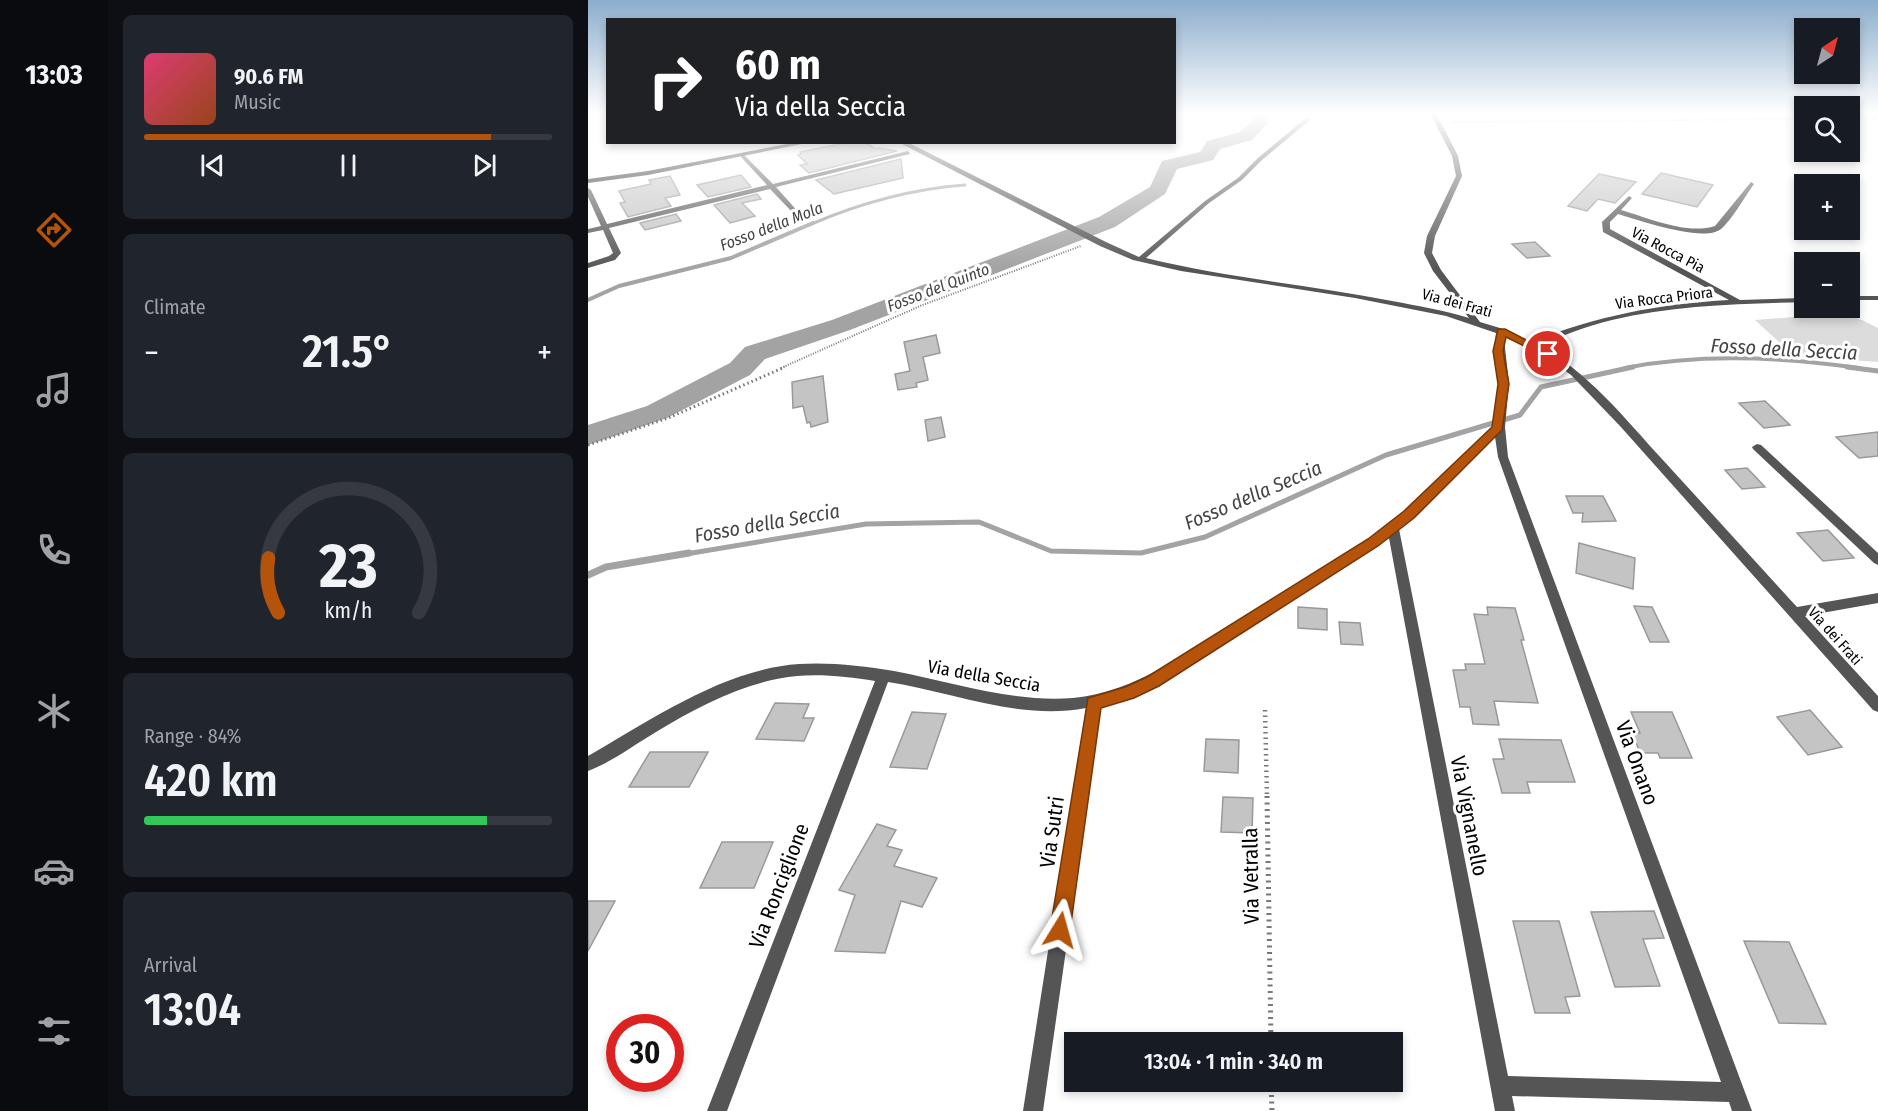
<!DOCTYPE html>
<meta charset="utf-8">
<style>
body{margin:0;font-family:"Fira Sans Condensed",sans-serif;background:#20242c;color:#f1f3f6;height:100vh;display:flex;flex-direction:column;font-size:22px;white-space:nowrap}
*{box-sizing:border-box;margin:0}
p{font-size:20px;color:#9ea1a6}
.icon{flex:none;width:33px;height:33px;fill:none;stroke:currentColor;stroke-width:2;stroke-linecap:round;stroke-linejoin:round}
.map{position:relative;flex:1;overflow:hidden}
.side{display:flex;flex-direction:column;gap:15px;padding:15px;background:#0d0f14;width:480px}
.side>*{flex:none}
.banner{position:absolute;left:18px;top:18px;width:570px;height:126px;border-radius:0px;box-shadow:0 3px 9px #0003;background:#202124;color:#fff;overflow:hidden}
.needle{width:39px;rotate:36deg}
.buttons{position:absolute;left:1206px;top:18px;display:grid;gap:12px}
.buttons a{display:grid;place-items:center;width:66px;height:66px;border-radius:0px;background:#171b24;box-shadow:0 3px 9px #0003;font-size:30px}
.speed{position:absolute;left:18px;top:1014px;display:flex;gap:12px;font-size:30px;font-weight:700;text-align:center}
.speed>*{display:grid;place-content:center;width:78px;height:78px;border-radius:50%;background:#171b24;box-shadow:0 3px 9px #0003;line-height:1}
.speed .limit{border:9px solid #d22;background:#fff;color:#111}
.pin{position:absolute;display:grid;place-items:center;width:51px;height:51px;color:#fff;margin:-26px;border:3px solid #fff;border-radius:50%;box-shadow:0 2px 6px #0007}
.me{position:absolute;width:66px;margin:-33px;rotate:8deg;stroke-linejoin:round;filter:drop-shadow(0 0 4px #0008)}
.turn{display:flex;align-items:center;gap:21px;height:126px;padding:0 30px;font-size:27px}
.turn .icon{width:78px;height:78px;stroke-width:2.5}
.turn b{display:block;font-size:42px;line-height:51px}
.big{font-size:45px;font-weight:600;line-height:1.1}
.side .tile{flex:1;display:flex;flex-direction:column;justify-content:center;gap:9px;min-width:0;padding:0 21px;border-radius:9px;background:#20242c}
.side .dial{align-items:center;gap:0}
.dial svg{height:156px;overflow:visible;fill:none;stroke:#363941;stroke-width:7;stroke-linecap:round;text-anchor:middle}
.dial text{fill:#f1f3f6;stroke:none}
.song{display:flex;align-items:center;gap:18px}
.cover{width:72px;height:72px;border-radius:9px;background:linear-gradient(135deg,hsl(340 70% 55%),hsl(20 70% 35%))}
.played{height:6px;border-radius:3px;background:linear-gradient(90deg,#b45309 85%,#363941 85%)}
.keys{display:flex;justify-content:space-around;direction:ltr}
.heat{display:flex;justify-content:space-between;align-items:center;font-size:33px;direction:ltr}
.charge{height:9px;border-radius:4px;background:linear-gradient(90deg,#34c759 84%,#363941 0)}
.trip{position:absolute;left:476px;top:1032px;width:339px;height:60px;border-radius:0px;background:#171b24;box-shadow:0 3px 9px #0003;font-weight:600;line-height:60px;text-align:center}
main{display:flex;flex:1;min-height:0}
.menu{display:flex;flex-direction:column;width:108px;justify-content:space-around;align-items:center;background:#090b0e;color:#9ea1a6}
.menu .icon{width:42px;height:42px}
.menu .on{color:#b45309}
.menu b{font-size:27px;color:#f1f3f6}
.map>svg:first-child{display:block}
</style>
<main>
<nav class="menu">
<b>13:03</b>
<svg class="icon on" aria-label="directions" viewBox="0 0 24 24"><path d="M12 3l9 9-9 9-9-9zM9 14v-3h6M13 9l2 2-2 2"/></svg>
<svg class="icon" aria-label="music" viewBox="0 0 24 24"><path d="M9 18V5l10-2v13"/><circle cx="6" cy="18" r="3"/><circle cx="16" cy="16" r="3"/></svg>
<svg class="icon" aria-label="phone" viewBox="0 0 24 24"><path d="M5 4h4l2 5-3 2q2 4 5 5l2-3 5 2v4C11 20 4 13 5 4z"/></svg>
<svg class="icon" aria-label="climate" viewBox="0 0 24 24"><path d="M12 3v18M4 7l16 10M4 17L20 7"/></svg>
<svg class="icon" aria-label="car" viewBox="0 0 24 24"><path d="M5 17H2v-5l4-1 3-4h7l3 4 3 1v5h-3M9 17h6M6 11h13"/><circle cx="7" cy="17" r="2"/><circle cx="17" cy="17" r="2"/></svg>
<svg class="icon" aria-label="filters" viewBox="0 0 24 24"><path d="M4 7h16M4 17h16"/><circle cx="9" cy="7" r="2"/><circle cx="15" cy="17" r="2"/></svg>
</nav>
<section class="side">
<div class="tile">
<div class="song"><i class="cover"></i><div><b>90.6 FM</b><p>Music</p></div></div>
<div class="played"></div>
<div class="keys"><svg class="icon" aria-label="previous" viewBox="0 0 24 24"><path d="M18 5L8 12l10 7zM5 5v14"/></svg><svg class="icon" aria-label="pause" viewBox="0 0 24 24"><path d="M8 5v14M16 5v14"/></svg><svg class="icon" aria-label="next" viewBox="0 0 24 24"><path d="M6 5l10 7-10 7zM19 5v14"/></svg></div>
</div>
<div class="tile"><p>Climate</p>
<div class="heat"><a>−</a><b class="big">21.5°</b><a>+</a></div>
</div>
<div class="tile dial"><svg viewBox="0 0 100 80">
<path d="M14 69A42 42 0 1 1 86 69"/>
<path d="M14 69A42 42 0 0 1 9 41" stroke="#b45309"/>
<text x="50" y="56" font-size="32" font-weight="700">23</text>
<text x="50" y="72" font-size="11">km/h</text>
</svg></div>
<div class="tile"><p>Range · 84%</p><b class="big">420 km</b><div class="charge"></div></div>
<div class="tile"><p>Arrival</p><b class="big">13:04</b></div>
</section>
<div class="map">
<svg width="1290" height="1111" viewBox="0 0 1290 1111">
<rect width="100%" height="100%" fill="#fff"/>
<path fill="#dcdcdc" d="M 1260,313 L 1290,328 L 1290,362 L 1206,356 L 1167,320 Z"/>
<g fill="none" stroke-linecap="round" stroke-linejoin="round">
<g stroke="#a3a3a3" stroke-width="3">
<path d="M 586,116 L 591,113"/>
<path d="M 221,225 C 272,203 322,189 377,185"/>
</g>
<g stroke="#a3a3a3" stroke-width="4">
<path d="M 0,300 L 31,286 L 143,258 L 225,223"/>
<path d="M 1037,368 C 1114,353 1194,357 1271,368"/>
</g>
<g stroke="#a3a3a3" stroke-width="5">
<path d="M 1259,367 L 1290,371"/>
<path d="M 92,555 L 278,524 L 391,522 L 463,551 L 553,553 L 617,537 L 798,455 L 932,415 L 953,387 L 1045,367"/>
</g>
<path stroke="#a3a3a3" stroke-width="7" d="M 0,575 L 18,567 L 101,553"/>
<path fill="#a3a3a3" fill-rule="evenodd" d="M 664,113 L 680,113 L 679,124 L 664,140 L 632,149 L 625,160 L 589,169 L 577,194 L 527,227 L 262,330 L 177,359 L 162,375 L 79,418 L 0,445 L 0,425 L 59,406 L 142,363 L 157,347 L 244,320 L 511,217 L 562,187 L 574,161 L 612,152 L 619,141 L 652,132 L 663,122 Z"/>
</g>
<g fill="#c4c4c4" stroke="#999" stroke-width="1.5">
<path d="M 261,142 L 277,142 L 288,149 L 291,148 L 309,151 L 221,173 L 212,165 L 219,164 L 210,155 L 213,154 L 212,152 Z"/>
<path d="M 313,159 L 315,178 L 246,194 L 228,180 Z"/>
<path d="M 1073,173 L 1125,185 L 1109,207 L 1054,194 Z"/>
<path d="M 1011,174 L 1048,182 L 1027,203 L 1010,199 L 999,211 L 980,206 Z"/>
<path d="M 153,175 L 163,187 L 120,197 L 109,185 Z"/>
<path d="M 82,176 L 92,195 L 77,198 L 83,206 L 40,217 L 32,203 L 37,202 L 31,191 L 63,184 L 61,180 Z"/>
<path d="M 169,194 L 173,199 L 154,203 L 167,216 L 142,223 L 126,205 Z"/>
<path d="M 88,214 L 93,221 L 57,230 L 52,223 Z"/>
<path d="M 947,242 L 962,256 L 939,258 L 924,244 Z"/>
<path d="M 348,335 L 352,353 L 335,357 L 340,380 L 328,383 L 329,387 L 310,390 L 307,374 L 322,371 L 316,342 Z"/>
<path d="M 235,376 L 240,422 L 223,427 L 222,422 L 219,423 L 215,406 L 205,408 L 204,382 Z"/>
<path d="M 1177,401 L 1202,425 L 1176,428 L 1151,403 Z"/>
<path d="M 353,417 L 357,437 L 340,441 L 337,420 Z"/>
<path d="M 1290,432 L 1290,456 L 1271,458 L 1248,437 Z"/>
<path d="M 1159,468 L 1177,487 L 1154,489 L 1137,470 Z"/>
<path d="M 978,496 L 1015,496 L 1028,521 L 994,522 L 995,513 L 985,513 Z"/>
<path d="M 1240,530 L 1266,558 L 1235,561 L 1209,533 Z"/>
<path d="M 991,543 L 1047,558 L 1045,589 L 988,573 Z"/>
<path d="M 1046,606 L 1064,607 L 1081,642 L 1062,642 Z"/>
<path d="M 710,607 L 739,609 L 739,630 L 710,628 Z"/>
<path d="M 899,607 L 927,608 L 936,640 L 933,640 L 950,703 L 906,701 L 911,725 L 885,724 L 882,707 L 872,707 L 865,670 L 878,670 L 877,664 L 897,664 L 886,614 L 900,615 Z"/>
<path d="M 751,622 L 772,623 L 775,645 L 753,644 Z"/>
<path d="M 187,703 L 221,704 L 215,718 L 226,718 L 216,741 L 168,739 Z"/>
<path d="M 1222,710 L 1254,747 L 1220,755 L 1189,717 Z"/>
<path d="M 324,712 L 358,714 L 339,769 L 302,767 Z"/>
<path d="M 1043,712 L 1084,712 L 1104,758 L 1072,758 L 1070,753 L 1052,753 L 1044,732 L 1052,733 Z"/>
<path d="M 618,739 L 651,740 L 650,773 L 616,771 Z"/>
<path d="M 911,739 L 973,740 L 987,782 L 939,782 L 942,793 L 914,793 L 905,759 L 916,759 Z"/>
<path d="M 62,752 L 120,752 L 101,787 L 41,787 Z"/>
<path d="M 635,797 L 665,798 L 664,833 L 633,832 Z"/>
<path d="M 289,824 L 308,830 L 299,846 L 314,850 L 306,866 L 349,878 L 334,907 L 313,901 L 297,953 L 247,951 L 267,895 L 251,890 Z"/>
<path d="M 134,842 L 185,842 L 166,888 L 112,888 Z"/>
<path d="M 0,901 L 27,901 L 0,951 Z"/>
<path d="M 1066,911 L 1076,938 L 1055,939 L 1072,986 L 1027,987 L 1003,912 Z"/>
<path d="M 925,921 L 971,921 L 992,996 L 977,997 L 982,1013 L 947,1013 Z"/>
<path d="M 1156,941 L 1201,942 L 1238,1024 L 1191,1023 Z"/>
</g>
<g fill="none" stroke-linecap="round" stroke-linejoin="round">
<g stroke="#777" stroke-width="2" stroke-dasharray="1 1.5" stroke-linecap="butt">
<path d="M 1262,119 L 1290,118"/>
<path d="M 864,122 L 1216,119"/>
<path d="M 193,368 L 332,306 L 493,246"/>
</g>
<path stroke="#777" stroke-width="3" stroke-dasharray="1.5 3" stroke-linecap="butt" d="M 0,445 L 80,418 L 197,367"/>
<path stroke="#777" stroke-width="4.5" stroke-dasharray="1.5 4" stroke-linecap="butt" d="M 677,710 L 679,797"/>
<g stroke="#777" stroke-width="5" stroke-dasharray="2 4.5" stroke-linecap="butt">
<path d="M 679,796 L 683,1042"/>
<path d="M 683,1082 L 684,1111"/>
</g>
<g fill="#555" fill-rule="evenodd">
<path d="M 842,113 L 848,113 L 870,156 L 874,176 L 847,236 L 844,253 L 853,270 L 892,322 L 912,328 L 943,342 C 1009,316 1070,304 1141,300 L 1015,232 L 1014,222 L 1041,196 L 1044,198 L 1033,210 C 1061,218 1098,235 1127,226 L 1163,182 L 1166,184 C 1158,195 1143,221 1133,229 C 1116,243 1050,220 1030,214 L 1022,222 L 1022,229 L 1152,300 L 1216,298 L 1216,302 C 1152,304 1087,305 1024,320 C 998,326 974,336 950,346 C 997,368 1039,421 1074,459 C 1119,508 1164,558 1209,607 L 1290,593 L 1290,603 L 1217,616 L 1290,696 L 1290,712 L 1285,710 L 1032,426 L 983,375 L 957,356 L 917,337 L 916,339 L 921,383 L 917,427 L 920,457 L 1164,1111 L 1144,1111 L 1141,1102 L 924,1096 L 927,1111 L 907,1111 L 801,538 L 582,678 L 535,700 L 513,705 L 455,1111 L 435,1111 L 498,708 C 432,721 365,692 300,682 L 139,1111 L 119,1111 L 287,681 C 262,677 235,674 209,676 C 158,681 111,706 68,732 C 46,745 24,762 0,771 L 0,756 C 63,720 136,669 211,664 C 242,662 275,666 306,671 C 364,682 425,703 485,698 C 548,692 600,652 652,620 C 698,591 745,562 791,533 L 823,506 L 907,426 L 911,383 L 907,346 L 908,333 L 858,316 L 767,298 L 593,271 L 545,260 L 512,246 L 310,142 L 319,142 L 518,242 L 551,257 L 617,201 L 650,178 L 670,158 L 718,118 L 722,118 L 722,120 L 674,160 L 654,180 L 621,203 L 558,258 C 639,278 723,285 804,301 C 830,306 856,310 881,318 L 845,271 L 836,253 L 839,236 L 868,176 L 864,156 ZM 907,437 L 910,457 L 1133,1082 L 920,1076 L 811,529 L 831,512 Z"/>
<path d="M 320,151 L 322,154 L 188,187 L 212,214 L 212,216 L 208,216 L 182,189 L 21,228 L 33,253 L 27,260 L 0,268 L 0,263 L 21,256 L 25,253 L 15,230 L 0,233 L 0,229 L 13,226 L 0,197 L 0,188 L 3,190 L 19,224 L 179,185 L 153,157 L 155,154 L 185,184 Z"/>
<rect x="1262" y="296" width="28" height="4"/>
<path d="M 1169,444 L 1173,445 L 1290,553 L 1290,565 L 1286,563 L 1165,449 L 1164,447 Z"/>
</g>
<path fill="#222" fill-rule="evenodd" d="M 209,142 L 224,142 L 60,175 L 0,183 L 0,179 L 60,171 Z"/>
</g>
<linearGradient id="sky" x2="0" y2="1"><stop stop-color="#8cadcc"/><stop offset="0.42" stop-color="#fff"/><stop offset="1" stop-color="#fff" stop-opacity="0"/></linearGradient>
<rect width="1290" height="269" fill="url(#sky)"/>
<path fill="#b45309" stroke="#753606" stroke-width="1.5" d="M 910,329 L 917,329 L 965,354 L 956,356 L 918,337 L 915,351 L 921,384 L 914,430 L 826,518 L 790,546 L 571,686 L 546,698 L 513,708 L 482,930 L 479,937 L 472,940 L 465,937 L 462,930 L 500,698 L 537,687 L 559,677 L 780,539 L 816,511 L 904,427 L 910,384 L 905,351 Z"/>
<g text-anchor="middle" stroke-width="6" stroke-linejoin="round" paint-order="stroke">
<g font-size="15" fill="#000" stroke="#fff">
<text transform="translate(1080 250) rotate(28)" y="5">Via Rocca Pia</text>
<text transform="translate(1076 298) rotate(-7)" y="5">Via Rocca Priora</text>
<text transform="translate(869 303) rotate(15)" y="5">Via dei Frati</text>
<text transform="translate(1247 636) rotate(48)" y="5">Via dei Frati</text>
</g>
<g font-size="16" font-style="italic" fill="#444" stroke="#fff">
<text transform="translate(183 226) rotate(-21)" y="6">Fosso della Mola</text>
<text transform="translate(350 287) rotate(-21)" y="6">Fosso del Quinto</text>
</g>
<g font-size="18" fill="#000" stroke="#fff">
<text transform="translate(396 676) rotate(10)" y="6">Via della Seccia</text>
</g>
<g font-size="20" font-style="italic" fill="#444" stroke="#fff">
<text transform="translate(1196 349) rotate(3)" y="7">Fosso della Seccia</text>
<text transform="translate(665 495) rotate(-23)" y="7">Fosso della Seccia</text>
<text transform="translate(179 523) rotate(-10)" y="7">Fosso della Seccia</text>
</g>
<g font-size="21" fill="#000" stroke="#fff">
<text transform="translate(1049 763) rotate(70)" y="7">Via Onano</text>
<text transform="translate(881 816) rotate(79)" y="7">Via Vignanello</text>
<text transform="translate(464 832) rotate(-82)" y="7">Via Sutri</text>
<text transform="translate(663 876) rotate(-91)" y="7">Via Vetralla</text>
<text transform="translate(191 886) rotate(-69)" y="7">Via Ronciglione</text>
</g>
</g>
</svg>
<div class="buttons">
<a><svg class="needle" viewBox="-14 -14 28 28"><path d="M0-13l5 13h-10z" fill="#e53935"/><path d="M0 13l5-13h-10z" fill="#9ea1a6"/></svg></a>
<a><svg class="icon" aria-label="search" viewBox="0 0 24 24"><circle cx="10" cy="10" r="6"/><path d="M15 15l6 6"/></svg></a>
<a>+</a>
<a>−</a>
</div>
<div class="speed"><div class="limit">30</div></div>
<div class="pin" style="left:960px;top:354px;background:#d93025"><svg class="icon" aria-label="arrive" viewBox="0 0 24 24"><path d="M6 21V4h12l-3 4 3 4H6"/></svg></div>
<svg class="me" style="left:472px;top:930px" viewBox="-20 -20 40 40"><path d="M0-17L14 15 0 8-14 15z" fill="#b45309" stroke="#fff" stroke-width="4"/></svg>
<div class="trip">13:04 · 1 min · 340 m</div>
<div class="banner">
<div class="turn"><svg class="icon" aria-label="right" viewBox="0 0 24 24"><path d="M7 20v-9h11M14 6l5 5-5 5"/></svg><div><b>60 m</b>Via della Seccia</div></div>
</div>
</div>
</main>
